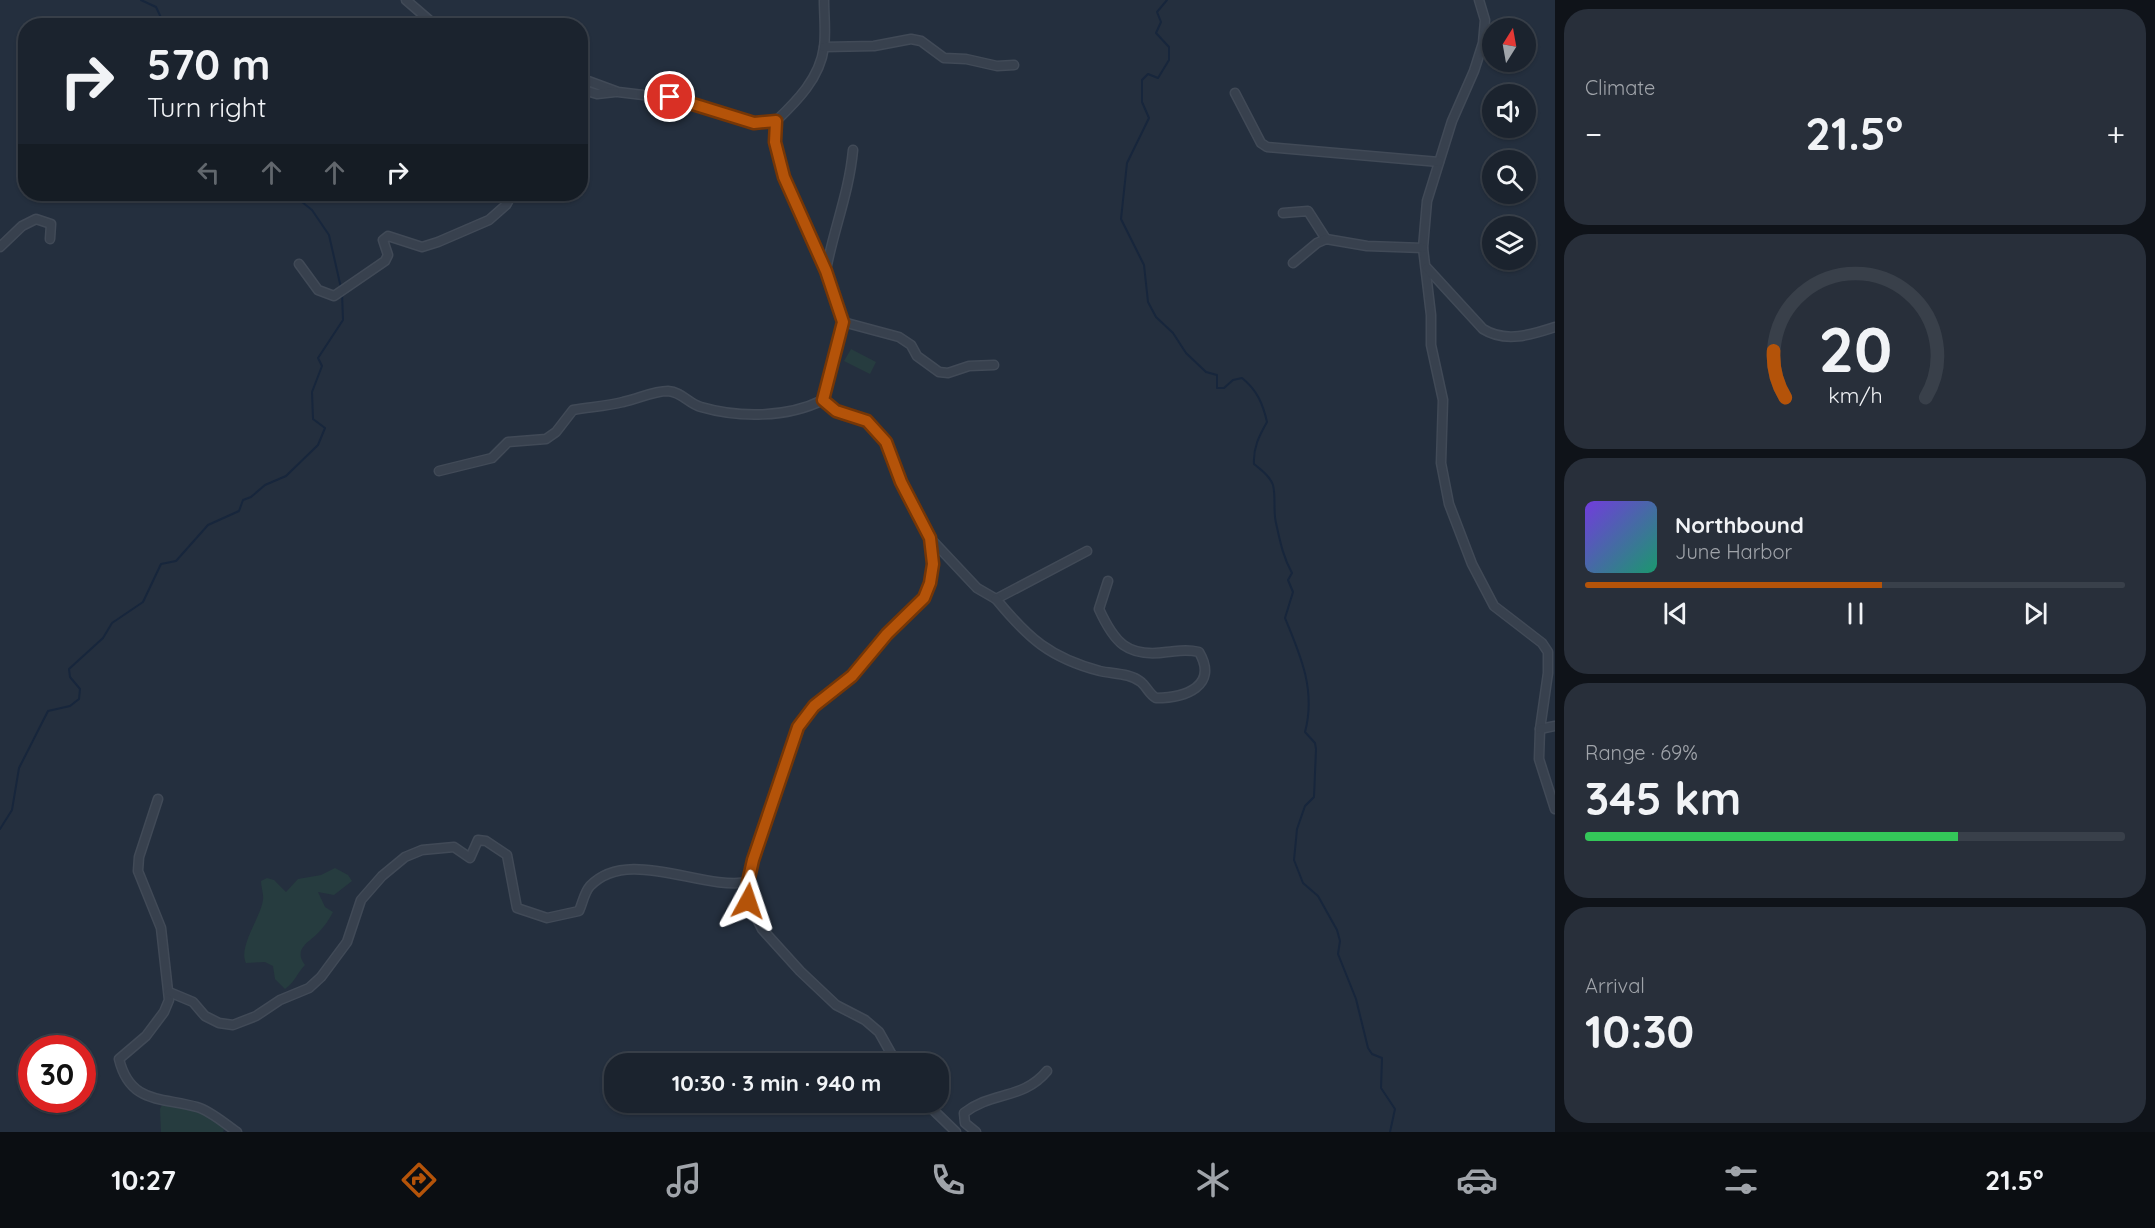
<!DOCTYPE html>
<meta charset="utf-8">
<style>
body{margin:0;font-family:Quicksand,sans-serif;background:#282f3a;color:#f1f3f6;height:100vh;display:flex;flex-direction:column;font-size:22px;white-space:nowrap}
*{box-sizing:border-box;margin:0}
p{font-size:20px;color:#a0a4aa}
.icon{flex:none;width:33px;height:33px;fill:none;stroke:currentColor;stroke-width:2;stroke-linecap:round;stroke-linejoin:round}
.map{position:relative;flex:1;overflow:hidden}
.side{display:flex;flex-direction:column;gap:9px;padding:9px;background:#0f1319;width:600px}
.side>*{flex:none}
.guide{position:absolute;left:18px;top:18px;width:570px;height:183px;border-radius:24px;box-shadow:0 2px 4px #0004,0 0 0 2px #39404a;background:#1b232e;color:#f1f3f6;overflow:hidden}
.needle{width:39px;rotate:11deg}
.tools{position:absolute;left:1482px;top:18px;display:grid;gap:12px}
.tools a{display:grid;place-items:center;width:54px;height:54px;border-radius:50%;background:#1b232e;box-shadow:0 2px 4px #0004,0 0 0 2px #39404a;font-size:30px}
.speed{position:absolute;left:18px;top:1035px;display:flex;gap:12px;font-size:30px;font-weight:700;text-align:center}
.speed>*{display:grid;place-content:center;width:78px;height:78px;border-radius:50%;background:#1b232e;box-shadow:0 2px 4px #0004,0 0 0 2px #39404a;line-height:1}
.speed .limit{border:9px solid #d22;background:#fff;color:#111}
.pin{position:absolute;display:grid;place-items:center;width:51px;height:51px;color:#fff;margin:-26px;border:3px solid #fff;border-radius:50%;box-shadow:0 2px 6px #0007}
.me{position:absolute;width:66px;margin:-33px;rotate:5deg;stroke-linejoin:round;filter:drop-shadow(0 0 4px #0008)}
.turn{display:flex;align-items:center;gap:21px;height:126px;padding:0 30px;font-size:27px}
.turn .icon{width:78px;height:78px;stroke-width:2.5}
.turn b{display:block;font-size:42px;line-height:51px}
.lanes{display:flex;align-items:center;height:57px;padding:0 30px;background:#0003;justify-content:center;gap:30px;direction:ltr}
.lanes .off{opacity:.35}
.big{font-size:45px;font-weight:800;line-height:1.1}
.side .widget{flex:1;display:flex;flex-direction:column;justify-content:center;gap:9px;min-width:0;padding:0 21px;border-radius:24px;background:#282f3a}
.side .dial{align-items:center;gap:0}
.dial svg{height:156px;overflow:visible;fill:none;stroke:#39404a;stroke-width:7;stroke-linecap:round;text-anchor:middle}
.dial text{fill:#f1f3f6;stroke:none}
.song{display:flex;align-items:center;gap:18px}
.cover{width:72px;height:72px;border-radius:9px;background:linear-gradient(135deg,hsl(260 70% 55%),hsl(160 70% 35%))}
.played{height:6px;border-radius:3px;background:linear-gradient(90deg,#b45309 55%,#39404a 55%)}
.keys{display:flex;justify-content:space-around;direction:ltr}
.heat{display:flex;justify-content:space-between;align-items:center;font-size:33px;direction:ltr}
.charge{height:9px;border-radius:4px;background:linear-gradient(90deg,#34c759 69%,#39404a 0)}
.trip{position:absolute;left:604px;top:1053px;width:345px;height:60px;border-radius:24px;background:#1b232e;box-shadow:0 2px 4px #0004,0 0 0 2px #39404a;font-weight:800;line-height:60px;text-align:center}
.tab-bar{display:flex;height:96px;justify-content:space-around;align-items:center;background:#0b0e12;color:#a0a4aa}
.tab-bar .icon{width:42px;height:42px}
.tab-bar .current{color:#b45309}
.tab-bar b{font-size:27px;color:#f1f3f6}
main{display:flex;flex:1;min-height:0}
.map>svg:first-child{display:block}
</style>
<main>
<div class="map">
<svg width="1555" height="1132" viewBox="0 0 1555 1132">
<rect width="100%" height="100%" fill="#242f3e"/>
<g fill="#263c3f">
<path d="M 851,349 L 876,362 L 870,374 L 844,361 Z"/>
<path d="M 335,868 L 348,875 L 352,881 L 334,895 L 318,892 L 325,907 L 333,912 C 329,920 324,927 318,933 C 308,943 293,949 305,965 C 297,973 295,982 285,989 L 275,979 L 273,966 L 265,962 L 246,963 C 238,947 260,919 263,900 C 264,895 261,887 261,881 L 267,878 L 274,880 L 286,892 L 298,879 L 321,875 Z"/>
<path d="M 163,1103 L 200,1112 L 225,1127 L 223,1132 L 161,1132 L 160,1109 Z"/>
</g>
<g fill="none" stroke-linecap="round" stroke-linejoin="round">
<g stroke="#17263c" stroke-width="2">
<path d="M 141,0 L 156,7 L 165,26"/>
<path d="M 1167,0 L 1157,12 L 1161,22 L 1156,33 L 1169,47 L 1169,60 L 1158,78 L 1148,74 L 1142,80 L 1142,102 L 1149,118 L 1127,163 L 1121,219 L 1144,265 L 1148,302 L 1156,317 L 1173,333 L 1186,353 L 1206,372 L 1217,375 L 1217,388 L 1224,388 L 1233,380 L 1242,378 C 1257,390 1263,404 1267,422 C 1259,436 1253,448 1254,464 C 1261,470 1270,476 1273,485 C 1276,497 1273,511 1276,523 C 1280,541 1283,557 1292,573 L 1288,580 L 1293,592 L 1285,618 C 1301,656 1316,691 1305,732 L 1315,743 L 1316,749 L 1314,797 L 1305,806 L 1297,829 L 1294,860 L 1303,883 L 1318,896 L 1337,930 L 1340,941 L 1338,954 L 1356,999 L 1368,1048 L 1372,1054 L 1382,1058 L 1381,1088 L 1395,1109 L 1390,1132"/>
<path d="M 292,194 L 312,210 L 329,235 L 341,288"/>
<path d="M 0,829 L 12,810 L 19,768 L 48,711 L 70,706 L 79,699 L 80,689 L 70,677 L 69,669 L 103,638 L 112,623 L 143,602 L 161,564 L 176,561 L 208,525 L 239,511 L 243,500 L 251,497 L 265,485 L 286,476 L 318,445 L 325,428 L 313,419 L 312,392 L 322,366 L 318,358 L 343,320 L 342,293"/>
</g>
<g stroke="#414a57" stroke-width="11">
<g id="minor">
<path d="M 406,0 L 436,26"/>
<path d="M 824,0 C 824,15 826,32 824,47 C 820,78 797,101 776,121 L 775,142 L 784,177 L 826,271 L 843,322 L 823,400 L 836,412 L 867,421 L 886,442 L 901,482 L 930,538 L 933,564 L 930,583 L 924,598 L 887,634 L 852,676 L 814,706 L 798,727 L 753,860 L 748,882 L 748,901 L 762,929 L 800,971 L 836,1005 L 865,1020 L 879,1032 L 897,1064"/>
<path d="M 1479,0 L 1485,20 L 1483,43 L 1474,71 L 1452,121 L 1427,201 L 1423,248 L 1431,315 L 1431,345 L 1443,400 L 1441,463 L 1449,504 L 1472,564 L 1494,606 L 1542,643 L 1548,652 L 1548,673 L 1540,729 L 1539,759 L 1555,809"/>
<path d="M 824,47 L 874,46 L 911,39 L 921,41 L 944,58 L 966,59 L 997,66 L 1014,65"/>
<path d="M 580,78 L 618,92 L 685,100 L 701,108 L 754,123 L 776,121"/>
<path d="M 580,89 L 597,94 L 615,92"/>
<path d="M 1235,93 L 1261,143 L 1267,147 L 1439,162"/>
<path d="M 471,194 L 489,194"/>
<path d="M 1283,213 L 1308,211 L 1326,239"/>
<path d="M 0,247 L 22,226 L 36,219 L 51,224 L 50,239"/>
<path d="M 1293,263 L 1317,243 L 1326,239 L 1367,246 L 1423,248"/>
<path d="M 299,264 L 318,290 L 334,296 L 385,261 L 388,255 L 383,240 L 388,236 L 422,247 L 438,242 L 489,220 L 506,205 L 511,196 L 509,194"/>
<path d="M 1427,268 L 1483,329 C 1505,343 1531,335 1555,327"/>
<path d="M 826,270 C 834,228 849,193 853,150"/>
<path d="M 843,322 L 899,337 L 911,345 L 917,356 L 939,372 L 948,373 L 969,366 L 994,365"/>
<path d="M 439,471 L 492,458 L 508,442 L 546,439 L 556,432 L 573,410 C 590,407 607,406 623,402 C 638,399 653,391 668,391 C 682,392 689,404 701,407 C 739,418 787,418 823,400"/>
<path d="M 930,538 L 977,588 L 996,599 L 1087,551"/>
<path d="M 996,599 C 1028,638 1050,658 1100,671 C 1113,674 1130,673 1141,682 C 1147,687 1149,694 1156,698 C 1185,698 1219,686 1199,652 C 1186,649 1179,651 1167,652 C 1127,658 1114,642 1099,609 L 1108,581"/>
<path d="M 1540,729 L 1555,726"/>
<path d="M 158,799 L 139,857 L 138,871 L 161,928 L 169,1000 L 164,1012 L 146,1036 L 119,1059 C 130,1104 161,1097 197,1107 C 211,1111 225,1124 237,1132"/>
<path d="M 169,992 L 193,1002 L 205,1016 L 219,1023 L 233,1025 L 256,1016 L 280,1000 L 309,988 L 321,977 L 347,942 L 361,900 L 382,876 L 405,857 L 422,850 L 454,847 L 470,858 L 478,840 L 486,841 L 507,855 L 517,908 L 547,918 L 579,911 C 583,902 584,893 590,886 C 628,846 702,891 748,882"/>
<path d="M 925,1102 L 956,1132"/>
<path d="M 976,1132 L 965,1123 L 964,1113 C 992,1091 1023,1100 1047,1071"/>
</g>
</g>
<use href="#minor" stroke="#38414e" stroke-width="8"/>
</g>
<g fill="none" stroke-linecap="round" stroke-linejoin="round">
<g stroke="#753606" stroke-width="15">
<path id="route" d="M 670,97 L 754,123 L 776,121 L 775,142 L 784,177 L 826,271 L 843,322 L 823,400 L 836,411 L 867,421 L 886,442 L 901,482 L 930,538 L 933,564 L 930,583 L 924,598 L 887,634 L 852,676 L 814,706 L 798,727 L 753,860 L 748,882 L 748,901"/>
</g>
<use href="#route" stroke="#b45309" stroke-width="10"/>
</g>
</svg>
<div class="tools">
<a><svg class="needle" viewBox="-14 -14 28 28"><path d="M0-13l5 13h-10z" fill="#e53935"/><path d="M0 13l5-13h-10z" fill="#a0a4aa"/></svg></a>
<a><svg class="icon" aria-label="sound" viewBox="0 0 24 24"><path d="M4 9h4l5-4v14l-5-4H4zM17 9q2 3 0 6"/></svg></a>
<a><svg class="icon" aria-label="search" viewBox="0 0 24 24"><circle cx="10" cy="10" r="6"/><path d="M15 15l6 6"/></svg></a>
<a><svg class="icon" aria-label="layers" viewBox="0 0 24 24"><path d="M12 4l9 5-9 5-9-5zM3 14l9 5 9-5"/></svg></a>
</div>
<div class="speed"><div class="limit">30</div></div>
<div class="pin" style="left:670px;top:97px;background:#d93025"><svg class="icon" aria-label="arrive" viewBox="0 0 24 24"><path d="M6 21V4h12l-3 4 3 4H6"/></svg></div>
<svg class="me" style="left:748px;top:901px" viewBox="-20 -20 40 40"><path d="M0-17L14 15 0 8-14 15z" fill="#b45309" stroke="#fff" stroke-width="4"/></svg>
<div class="trip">10:30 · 3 min · 940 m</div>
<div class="guide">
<div class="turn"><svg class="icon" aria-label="right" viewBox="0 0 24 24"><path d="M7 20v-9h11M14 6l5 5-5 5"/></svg><div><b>570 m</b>Turn right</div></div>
<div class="lanes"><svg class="icon off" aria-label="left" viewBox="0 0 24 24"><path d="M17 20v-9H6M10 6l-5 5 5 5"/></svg><svg class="icon off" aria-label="ahead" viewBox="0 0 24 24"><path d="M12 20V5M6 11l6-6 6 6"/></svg><svg class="icon off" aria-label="ahead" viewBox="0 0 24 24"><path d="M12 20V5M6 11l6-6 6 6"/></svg><svg class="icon" aria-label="right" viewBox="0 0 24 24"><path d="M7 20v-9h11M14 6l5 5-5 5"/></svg></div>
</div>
</div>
<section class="side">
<div class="widget"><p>Climate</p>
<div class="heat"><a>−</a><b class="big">21.5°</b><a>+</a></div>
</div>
<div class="widget dial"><svg viewBox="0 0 100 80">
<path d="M14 69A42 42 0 1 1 86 69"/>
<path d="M14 69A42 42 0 0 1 8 45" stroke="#b45309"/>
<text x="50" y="56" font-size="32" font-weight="700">20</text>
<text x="50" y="72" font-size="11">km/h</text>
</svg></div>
<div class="widget">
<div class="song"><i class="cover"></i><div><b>Northbound</b><p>June Harbor</p></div></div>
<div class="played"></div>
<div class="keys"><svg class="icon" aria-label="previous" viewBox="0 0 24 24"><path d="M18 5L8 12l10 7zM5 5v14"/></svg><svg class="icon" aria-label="pause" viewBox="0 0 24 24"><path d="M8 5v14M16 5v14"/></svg><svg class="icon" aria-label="next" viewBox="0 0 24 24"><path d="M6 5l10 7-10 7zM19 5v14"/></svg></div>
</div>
<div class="widget"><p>Range · 69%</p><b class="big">345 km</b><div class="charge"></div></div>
<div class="widget"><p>Arrival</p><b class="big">10:30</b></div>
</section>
</main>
<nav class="tab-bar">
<b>10:27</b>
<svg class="icon current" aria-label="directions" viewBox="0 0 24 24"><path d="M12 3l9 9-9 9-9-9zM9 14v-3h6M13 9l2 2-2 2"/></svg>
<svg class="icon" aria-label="music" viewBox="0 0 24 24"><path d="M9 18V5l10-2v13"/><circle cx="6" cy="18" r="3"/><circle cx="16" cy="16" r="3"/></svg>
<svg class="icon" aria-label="phone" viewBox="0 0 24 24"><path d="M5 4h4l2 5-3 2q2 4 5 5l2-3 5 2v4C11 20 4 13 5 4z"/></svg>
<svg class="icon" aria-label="climate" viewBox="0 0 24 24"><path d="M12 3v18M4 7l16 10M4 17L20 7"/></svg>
<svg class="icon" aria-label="car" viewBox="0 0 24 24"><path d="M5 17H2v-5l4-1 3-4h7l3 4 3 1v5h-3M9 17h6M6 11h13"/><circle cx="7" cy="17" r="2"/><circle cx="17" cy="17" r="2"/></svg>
<svg class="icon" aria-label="filters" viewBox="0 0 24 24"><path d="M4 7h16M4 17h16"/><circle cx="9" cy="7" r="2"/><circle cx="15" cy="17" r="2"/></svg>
<b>21.5°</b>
</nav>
